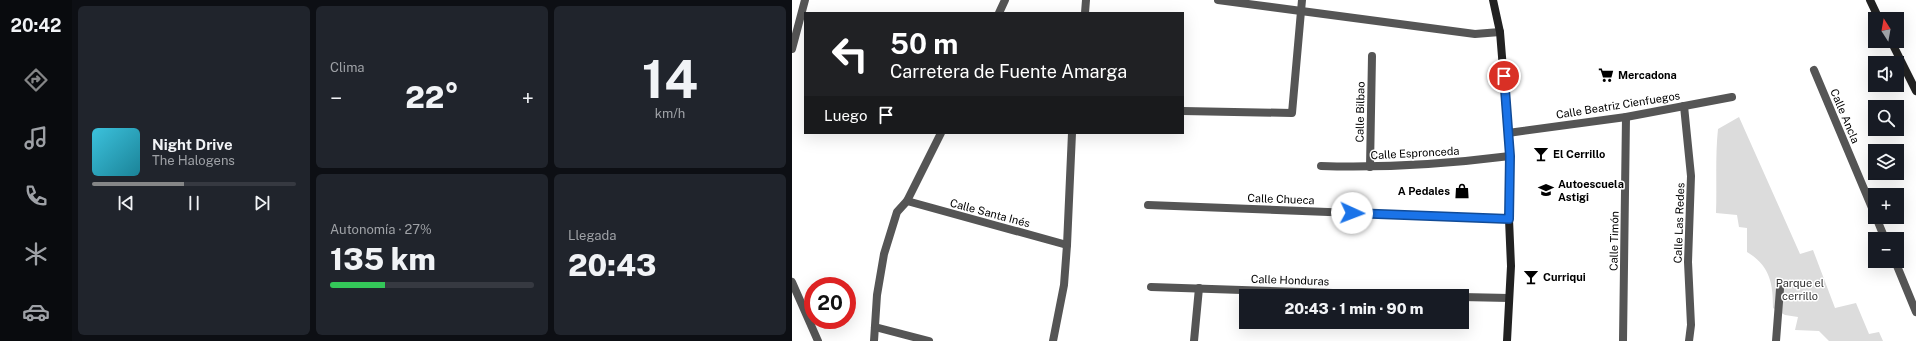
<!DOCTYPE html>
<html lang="es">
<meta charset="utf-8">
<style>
body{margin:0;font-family:"Public Sans",sans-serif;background:#20242c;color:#f1f3f6;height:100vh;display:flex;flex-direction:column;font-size:15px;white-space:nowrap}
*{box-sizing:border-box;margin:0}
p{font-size:13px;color:#9ea1a6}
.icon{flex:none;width:22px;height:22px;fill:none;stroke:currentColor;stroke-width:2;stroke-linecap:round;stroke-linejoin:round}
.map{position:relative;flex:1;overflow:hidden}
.drawer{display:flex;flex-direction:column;gap:6px;padding:6px;background:#0d0f14;width:720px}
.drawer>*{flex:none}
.top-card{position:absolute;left:12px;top:12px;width:380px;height:122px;border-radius:0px;box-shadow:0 4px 16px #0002;background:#202124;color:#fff;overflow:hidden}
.needle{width:26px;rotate:349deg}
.tools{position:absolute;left:1076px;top:12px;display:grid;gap:8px}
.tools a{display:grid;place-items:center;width:36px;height:36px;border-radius:0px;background:#171b24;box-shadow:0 4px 16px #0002;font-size:20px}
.speed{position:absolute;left:12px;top:277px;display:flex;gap:8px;font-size:20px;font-weight:700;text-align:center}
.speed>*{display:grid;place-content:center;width:52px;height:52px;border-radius:50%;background:#171b24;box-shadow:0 4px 16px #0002;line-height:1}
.speed .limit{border:6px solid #d22;background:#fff;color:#111}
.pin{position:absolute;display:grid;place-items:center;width:34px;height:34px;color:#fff;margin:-17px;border:2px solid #fff;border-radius:50%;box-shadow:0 1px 4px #0007}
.me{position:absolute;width:44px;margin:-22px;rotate:92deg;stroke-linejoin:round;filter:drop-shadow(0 0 3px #0008)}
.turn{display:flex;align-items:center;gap:14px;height:84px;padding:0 20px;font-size:18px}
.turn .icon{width:52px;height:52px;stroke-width:2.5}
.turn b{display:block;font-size:28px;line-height:34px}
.then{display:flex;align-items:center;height:38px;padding:0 20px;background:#0003;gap:8px;font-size:15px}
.big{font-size:30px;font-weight:800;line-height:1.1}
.drawer .tile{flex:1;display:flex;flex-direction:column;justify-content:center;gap:6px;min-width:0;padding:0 14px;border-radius:6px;background:#20242c}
.drawer .dial{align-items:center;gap:0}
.dial b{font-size:52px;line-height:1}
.song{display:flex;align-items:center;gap:12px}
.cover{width:48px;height:48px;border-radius:6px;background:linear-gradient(135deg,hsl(190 70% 55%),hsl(190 70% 35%))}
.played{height:4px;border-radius:2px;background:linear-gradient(90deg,#858687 45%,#363941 45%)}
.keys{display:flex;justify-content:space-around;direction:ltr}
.heat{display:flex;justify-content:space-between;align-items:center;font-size:22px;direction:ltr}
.charge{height:6px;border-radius:3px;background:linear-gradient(90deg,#34c759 27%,#363941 0)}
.drawer .tiles{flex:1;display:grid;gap:6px;grid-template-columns:repeat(3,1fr)}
.tile:first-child{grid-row:span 2}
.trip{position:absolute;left:447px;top:289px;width:230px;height:40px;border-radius:0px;background:#171b24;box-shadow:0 4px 16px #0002;font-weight:800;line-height:40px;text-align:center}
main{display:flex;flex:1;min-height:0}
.menu{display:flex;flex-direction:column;width:72px;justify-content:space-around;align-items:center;background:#090b0e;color:#9ea1a6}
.menu .icon{width:28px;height:28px}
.menu .active{color:#858687}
.menu b{font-size:18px;color:#f1f3f6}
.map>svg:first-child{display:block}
</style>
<main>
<nav class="menu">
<b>20:42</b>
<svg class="icon active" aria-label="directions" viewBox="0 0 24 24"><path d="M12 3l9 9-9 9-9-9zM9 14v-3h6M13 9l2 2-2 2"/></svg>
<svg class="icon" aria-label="music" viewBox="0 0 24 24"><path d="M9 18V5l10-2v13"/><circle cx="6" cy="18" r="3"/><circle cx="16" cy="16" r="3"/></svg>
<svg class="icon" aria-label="phone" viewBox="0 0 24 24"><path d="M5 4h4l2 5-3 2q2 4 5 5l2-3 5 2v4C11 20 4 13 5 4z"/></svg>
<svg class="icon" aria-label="climate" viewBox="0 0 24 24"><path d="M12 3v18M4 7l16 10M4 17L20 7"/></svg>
<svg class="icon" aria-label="car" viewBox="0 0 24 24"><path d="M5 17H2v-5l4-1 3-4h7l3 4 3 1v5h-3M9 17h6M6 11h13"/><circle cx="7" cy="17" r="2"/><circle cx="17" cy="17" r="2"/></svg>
</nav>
<section class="drawer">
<div class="tiles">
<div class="tile">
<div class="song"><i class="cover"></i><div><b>Night Drive</b><p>The Halogens</p></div></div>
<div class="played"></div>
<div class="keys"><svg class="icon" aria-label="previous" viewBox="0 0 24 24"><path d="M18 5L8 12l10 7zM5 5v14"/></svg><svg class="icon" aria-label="pause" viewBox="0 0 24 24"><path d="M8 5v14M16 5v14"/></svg><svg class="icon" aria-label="next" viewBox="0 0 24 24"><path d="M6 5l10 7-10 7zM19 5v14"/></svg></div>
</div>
<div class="tile"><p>Clima</p>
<div class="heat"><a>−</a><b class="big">22°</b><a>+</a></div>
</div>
<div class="tile dial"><b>14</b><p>km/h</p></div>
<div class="tile"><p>Autonomía · 27%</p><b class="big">135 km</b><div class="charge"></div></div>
<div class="tile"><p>Llegada</p><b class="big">20:43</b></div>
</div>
</section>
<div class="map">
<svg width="1124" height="341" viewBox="0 0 1124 341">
<rect width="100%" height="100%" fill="#fff"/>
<path fill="#dcdcdc" d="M 947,117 L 1008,254 L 1021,250 L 1043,308 L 1064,303 L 1077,334 L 1087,332 L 1091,341 L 1037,341 L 1027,331 L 1003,330 L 1006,317 L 993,315 L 981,308 C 981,283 978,266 955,252 L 955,228 L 947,227 L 945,215 L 924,213 C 925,185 923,157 926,129 Z"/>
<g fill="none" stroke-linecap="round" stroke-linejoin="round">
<g stroke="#555" stroke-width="8">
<path d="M 892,106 L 899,176 L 896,262 L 899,325 L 897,341"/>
<path d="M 529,166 C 592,168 655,164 718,156"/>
<path d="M 578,167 L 580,56"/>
<path d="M 115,201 L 275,245"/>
<path d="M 356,205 L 717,219"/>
<path d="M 359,287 L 635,296"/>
<path d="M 670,297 L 717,298"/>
<path d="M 83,327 L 137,341"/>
<path d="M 261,341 L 272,285 L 275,245 L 280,133"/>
<path d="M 402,341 L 407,288"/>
<path d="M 831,341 L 834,117"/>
<path d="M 984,341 L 988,289"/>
</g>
<g stroke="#555" stroke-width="8">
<path d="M 426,0 L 683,34 L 708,32"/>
<path d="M 207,13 L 213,0"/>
<path d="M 293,13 L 294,0"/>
<path d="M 0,49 L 13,0"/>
<path d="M 1022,70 L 1083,215"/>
<path d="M 391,111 L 500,113 L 510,0"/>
<path d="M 716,133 L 834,117 L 940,97"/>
<path d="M 1084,217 L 1093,239"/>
<path d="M 1103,261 L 1124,312"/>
<path d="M 0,282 L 26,341"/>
<path d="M 82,341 L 85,295 L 92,254 L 105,212 L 115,201 L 149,133"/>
</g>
<g stroke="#222" stroke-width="8">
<path d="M 701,0 L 708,32 L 718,156 L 717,219 L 719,266 L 715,341"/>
<path d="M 1078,0 L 1087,19"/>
<path d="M 1099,41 L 1124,91"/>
</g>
</g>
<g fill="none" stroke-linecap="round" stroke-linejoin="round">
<g stroke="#114b97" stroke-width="10">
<path id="route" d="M 560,213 L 717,219 L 718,156 L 712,76"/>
</g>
<use href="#route" stroke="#1a73e8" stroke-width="7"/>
</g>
<defs>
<g id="supermarket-bare" transform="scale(1.2)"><path d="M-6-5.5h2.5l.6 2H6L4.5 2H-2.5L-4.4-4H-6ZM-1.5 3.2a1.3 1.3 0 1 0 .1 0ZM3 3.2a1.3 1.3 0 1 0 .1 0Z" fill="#000" stroke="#fff" stroke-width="2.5" paint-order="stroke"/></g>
<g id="bar-bare" transform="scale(1.2)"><path d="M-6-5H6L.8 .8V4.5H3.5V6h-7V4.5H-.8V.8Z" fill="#000" stroke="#fff" stroke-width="2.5" paint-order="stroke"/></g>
<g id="school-bare" transform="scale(1.2)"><path d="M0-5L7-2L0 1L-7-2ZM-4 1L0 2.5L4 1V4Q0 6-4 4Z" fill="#000" stroke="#fff" stroke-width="2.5" paint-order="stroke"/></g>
<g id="shop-bare" transform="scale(1.2)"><path d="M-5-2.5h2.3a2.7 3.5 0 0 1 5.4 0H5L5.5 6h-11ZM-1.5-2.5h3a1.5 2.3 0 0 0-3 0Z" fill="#000" stroke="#fff" stroke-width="2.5" paint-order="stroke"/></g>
</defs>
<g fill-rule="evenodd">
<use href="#supermarket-bare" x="814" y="75"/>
<use href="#bar-bare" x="749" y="154"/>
<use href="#school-bare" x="754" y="190"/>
<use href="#shop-bare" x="670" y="191"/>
<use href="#bar-bare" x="739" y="277"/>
</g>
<g text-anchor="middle" stroke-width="3" stroke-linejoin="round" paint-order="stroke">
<g font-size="11" font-weight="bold" fill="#000" stroke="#fff" text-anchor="start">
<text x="826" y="79">Mercadona</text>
<text x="761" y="158">El Cerrillo</text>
<text x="766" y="188">Autoescuela<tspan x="766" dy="13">Astigi</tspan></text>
<text x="658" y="195" text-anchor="end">A Pedales</text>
<text x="751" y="281">Curriqui</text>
</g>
<g font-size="11" fill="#000" stroke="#fff">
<text transform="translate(826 105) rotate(-9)" y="4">Calle Beatriz Cienfuegos</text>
<text transform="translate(568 112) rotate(-89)" y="4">Calle Bilbao</text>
<text transform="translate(1053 116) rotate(67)" y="4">Calle Ancla</text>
<text transform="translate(623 153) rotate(-3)" y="4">Calle Espronceda</text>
<text transform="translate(489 199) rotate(2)" y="4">Calle Chueca</text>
<text transform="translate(198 213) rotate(15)" y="4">Calle Santa Inés</text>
<text transform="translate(887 223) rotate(-88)" y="4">Calle Las Redes</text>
<text transform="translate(822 241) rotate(-89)" y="4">Calle Timón</text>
<text transform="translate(498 280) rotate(2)" y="4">Calle Honduras</text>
</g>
<g font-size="11" fill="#333" stroke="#fff">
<text x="1008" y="287">Parque el<tspan x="1008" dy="13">cerrillo</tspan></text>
</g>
</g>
</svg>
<div class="tools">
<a><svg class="needle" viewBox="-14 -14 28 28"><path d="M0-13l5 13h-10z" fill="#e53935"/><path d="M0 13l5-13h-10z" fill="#9ea1a6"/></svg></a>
<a><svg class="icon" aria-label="sound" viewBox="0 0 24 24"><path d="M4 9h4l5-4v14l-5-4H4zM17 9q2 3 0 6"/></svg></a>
<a><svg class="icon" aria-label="search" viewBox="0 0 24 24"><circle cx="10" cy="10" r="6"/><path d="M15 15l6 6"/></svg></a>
<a><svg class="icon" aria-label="layers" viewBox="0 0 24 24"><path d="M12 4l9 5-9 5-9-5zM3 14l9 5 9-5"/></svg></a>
<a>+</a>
<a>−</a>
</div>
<div class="speed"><div class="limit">20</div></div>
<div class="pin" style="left:712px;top:76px;background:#d93025"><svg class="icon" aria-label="arrive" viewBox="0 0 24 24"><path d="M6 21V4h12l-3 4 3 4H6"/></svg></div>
<svg class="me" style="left:560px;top:213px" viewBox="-20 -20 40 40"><circle r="19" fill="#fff"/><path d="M0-13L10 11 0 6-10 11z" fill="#1a73e8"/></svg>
<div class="trip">20:43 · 1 min · 90 m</div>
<div class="top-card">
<div class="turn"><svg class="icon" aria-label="left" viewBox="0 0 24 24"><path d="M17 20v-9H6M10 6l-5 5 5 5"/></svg><div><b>50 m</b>Carretera de Fuente Amarga</div></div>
<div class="then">Luego<svg class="icon" aria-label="arrive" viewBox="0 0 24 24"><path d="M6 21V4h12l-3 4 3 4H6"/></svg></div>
</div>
</div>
</main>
